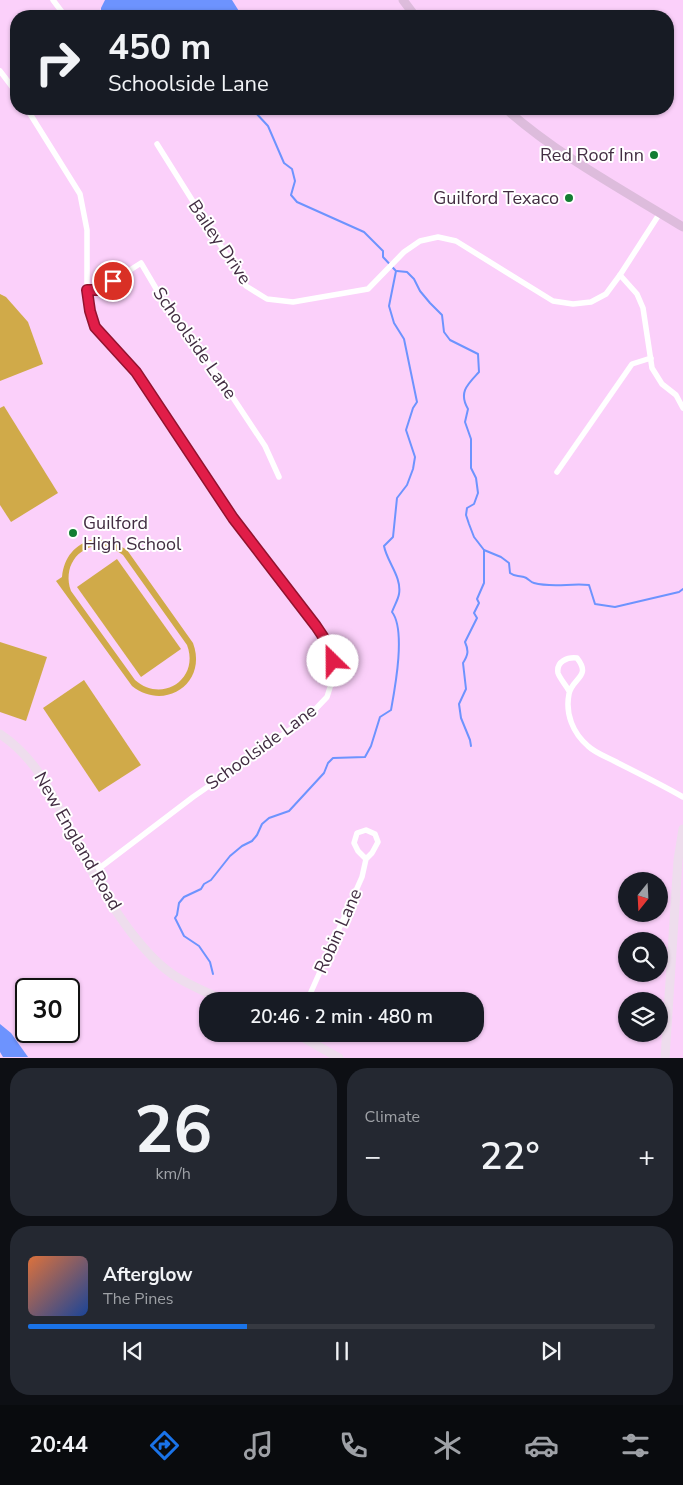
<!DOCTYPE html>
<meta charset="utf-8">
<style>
body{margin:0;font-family:"Nunito Sans",sans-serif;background:#242831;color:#f1f3f6;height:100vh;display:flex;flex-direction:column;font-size:19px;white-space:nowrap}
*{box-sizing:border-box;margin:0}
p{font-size:16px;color:#9ea1a6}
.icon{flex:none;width:28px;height:28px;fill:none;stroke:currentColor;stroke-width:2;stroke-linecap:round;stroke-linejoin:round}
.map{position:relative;height:1058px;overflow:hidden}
.drawer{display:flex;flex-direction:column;gap:10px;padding:10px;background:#0d0f14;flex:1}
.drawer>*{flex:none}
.banner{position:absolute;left:10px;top:10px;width:664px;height:105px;border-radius:20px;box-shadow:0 1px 4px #0004;background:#171b24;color:#f1f3f6;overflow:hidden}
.needle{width:32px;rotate:198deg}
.tools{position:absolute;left:618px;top:872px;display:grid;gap:10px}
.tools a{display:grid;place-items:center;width:50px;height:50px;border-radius:50%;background:#171b24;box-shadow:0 1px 4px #0004;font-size:25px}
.speed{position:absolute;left:15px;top:978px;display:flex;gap:10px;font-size:25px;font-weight:700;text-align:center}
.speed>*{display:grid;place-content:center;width:65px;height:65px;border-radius:50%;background:#171b24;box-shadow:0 1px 4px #0004;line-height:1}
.speed .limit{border:2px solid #111;border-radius:8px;background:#fff;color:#111}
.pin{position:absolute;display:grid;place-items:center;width:42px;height:42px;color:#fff;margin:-21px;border:2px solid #fff;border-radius:50%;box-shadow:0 1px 5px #0007}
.me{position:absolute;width:55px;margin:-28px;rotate:337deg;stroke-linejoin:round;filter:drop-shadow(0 0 4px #0008)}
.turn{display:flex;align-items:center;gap:18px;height:105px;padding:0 15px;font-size:22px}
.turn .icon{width:65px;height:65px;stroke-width:2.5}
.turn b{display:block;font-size:35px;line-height:42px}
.big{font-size:38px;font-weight:600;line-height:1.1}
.drawer .card{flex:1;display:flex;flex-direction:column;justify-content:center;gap:8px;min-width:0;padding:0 18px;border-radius:20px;background:#242831}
.drawer .dial{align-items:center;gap:0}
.dial b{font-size:65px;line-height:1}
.song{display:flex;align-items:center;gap:15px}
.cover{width:60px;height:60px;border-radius:8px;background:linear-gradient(135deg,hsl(20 70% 55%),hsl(220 70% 35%))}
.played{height:5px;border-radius:2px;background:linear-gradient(90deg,#1a73e8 35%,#363941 35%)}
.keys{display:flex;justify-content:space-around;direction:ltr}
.heat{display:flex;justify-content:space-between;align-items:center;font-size:28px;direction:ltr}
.drawer .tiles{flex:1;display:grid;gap:10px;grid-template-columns:1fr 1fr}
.card:last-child{grid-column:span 2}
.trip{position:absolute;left:199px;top:992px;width:285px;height:50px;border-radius:20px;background:#171b24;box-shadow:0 1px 4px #0004;font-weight:600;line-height:50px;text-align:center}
.menu{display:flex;height:80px;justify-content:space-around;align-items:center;background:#090b0e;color:#9ea1a6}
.menu .icon{width:35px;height:35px}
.menu .active{color:#1a73e8}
.menu b{font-size:22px;color:#f1f3f6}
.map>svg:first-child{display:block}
</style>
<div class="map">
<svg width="683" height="1058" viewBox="0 0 683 1058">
<rect width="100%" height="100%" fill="#fbd0fa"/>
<g fill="#d0aa49" fill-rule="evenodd">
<path d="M 0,294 L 6,297 L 28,322 L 43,364 L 0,381 Z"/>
<path d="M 4,406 L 58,493 L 11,522 L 0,505 L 0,408 Z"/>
<path d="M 94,539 L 112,541 L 127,550 L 193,643 C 208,683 165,712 132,686 L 56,581 L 62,577 C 64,557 75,544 94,539 ZM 101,545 L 111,547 L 123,555 L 187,645 C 200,679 162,704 135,680 L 71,591 C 63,568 76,547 101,545 Z"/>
<path d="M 117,559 L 181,649 L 141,677 L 77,587 Z"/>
<path d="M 0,642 L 47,657 L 26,721 L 0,712 Z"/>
<path d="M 84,680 L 141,765 L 99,792 L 43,708 Z"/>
</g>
<g fill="#6d93fe">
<path d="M 105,0 L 232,0 L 242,16 L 101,16 L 101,8 Z"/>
<path d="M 0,1024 L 11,1033 L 28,1057 L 3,1057 L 0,1052 Z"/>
</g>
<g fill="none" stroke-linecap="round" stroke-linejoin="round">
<g stroke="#6d93fe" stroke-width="2">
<path d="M 397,271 L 407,272 L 414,279 L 420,291 L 430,303 L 442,315 L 444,332 L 450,340 L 478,354 L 479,372 C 468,384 458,392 468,409 L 465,422 L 471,439 L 471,468 L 476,478 L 478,493 L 474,504 L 467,508 L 466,515 L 469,524 L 474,537 L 484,550 L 484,583 L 477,599 L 479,603 L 474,613 L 477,618 L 465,642 C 469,651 468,655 463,663 L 466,689 L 459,704 L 461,718 L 470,740 L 471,746"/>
<path d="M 484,550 L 501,557 L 509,563 L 510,573 C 515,577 518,575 524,577 C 528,578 530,582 534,583 C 552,588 571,583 589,585 L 595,604 L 615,607 L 679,592 L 683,589"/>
<path d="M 213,974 L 210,962 L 199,946 L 184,936 L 175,918 L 177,915 L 179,903 L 184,897 L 201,889 L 204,884 L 211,880 L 230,856 L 242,846 L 252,841 L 257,835 L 262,824 L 269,818 L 289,811 L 324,773 L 328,763 L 333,758 L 365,757 L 371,746 L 380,717 L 391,710 C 395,688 406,630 392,612 C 394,606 398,600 399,594 C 402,577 387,562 384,546 L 393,537 L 397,498 L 407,485 L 413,469 L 415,457 L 406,430 L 413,408 L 417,402 L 404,339 L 394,323 L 389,306 L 396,271 L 383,257 L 383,251 L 364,232 L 297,202 L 291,195 L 295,181 L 292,169 L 284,163 L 268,126 L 255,112 L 254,109"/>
</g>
<g stroke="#fff" stroke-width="5.5">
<path d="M 53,0 L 65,16"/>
<path d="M 0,71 L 16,92"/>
<path d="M 27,109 L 80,194 L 87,230 L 87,290 L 90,311 L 95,327 L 136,372 L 233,518 L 316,626 L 330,647 L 333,661 L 332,681 L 327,697 L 307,718 L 193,797 L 93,873"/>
<path d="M 157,144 L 246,286 L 267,299 L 293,302 L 368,289 L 404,252 L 420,241 L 438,237 L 456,241 L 553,301 L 573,304 L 591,302 L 606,294 L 620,275 L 660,213"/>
<path d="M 620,275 L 637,294 L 643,308 L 652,368 L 662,384 L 676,395 L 683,408"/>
<path d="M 87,290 L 99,290 L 141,263 L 174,319 L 216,372 L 265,446 L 279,477"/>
<path d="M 557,472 L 632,364 L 651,358"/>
<path d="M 569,691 C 566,685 560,679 558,673 C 556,661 568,657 577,658 C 592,677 572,678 569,694 C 565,714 573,733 588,746 C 595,753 609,758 618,763 C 640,774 662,785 683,797"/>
<path d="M 307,1001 L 362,877 L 366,859 L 372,853 L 378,842 L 375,834 L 366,830 L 357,833 L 354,843 L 358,851 L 366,859"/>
</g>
<g stroke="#eedded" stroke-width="9">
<path d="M 0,734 C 38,759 55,799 74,838 C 96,881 132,946 172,974 C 188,985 208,993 226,1001"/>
<path d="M 297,1034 L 339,1058"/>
<path d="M 665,1058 L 678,860 L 683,829"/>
</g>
<g stroke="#ddbcdc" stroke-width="9">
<path d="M 403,0 L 415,16"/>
<path d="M 506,109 C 559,156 623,190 683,227"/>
</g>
</g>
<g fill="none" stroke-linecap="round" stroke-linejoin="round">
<g stroke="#92132f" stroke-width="12">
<path id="route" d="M 113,281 L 99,290 L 87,290 L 90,311 L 95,327 L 136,372 L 233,518 L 316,626 L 330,647 L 333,661"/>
</g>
<use href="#route" stroke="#e11d48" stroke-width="9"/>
</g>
<g fill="#137d32" stroke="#fff" stroke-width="2">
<circle cx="654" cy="155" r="5"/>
<circle cx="569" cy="198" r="5"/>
<circle cx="73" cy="533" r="5"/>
</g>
<g text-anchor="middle" stroke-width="4" stroke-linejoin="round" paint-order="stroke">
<g font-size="18" fill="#422d42" stroke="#fff" text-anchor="end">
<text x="644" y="161">Red Roof Inn</text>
<text x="559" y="204">Guilford Texaco</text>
<text x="83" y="529" text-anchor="start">Guilford<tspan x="83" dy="21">High School</tspan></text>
</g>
<g font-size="18" fill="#422d42" stroke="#fff">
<text transform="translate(220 242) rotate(56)" y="6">Bailey Drive</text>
<text transform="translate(195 343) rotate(55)" y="6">Schoolside Lane</text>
<text transform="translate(261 747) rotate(-36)" y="6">Schoolside Lane</text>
<text transform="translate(78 841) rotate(60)" y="6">New England Road</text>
<text transform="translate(338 931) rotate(-66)" y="6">Robin Lane</text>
</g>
</g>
</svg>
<div class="tools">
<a><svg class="needle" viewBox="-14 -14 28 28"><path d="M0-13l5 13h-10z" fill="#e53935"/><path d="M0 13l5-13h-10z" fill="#9ea1a6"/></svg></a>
<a><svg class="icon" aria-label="search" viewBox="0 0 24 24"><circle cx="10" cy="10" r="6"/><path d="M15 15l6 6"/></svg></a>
<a><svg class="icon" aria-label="layers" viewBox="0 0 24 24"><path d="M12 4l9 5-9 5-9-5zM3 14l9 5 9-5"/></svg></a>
</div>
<div class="speed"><div class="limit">30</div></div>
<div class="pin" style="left:113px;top:281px;background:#d93025"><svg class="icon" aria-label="arrive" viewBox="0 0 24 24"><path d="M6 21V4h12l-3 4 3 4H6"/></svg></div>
<svg class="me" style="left:333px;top:661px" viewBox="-20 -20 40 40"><circle r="19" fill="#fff"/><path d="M0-13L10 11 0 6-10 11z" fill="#e11d48"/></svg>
<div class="trip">20:46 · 2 min · 480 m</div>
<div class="banner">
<div class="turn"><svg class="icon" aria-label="right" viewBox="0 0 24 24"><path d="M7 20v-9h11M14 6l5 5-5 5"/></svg><div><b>450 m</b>Schoolside Lane</div></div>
</div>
</div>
<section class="drawer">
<div class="tiles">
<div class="card dial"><b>26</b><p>km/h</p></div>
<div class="card"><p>Climate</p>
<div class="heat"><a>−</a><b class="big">22°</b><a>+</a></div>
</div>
<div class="card">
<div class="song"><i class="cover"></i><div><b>Afterglow</b><p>The Pines</p></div></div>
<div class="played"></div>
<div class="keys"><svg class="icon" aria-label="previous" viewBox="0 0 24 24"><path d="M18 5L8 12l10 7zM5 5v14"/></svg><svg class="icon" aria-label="pause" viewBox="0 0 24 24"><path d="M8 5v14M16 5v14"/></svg><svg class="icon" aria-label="next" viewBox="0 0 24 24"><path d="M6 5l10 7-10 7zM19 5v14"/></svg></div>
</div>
</div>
</section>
<nav class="menu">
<b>20:44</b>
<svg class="icon active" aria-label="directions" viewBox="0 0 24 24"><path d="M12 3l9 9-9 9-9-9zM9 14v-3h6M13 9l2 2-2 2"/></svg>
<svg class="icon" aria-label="music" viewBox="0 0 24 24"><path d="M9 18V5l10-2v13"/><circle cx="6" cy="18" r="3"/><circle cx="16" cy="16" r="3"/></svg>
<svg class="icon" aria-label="phone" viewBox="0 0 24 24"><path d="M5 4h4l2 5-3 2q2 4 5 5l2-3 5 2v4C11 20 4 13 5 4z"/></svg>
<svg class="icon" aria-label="climate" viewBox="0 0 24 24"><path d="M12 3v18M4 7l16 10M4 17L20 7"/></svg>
<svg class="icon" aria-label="car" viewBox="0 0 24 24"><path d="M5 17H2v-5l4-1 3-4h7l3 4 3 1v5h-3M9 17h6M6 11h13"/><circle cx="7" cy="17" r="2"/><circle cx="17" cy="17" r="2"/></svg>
<svg class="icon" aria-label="filters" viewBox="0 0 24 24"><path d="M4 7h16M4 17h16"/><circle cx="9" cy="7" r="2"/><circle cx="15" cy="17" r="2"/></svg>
</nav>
